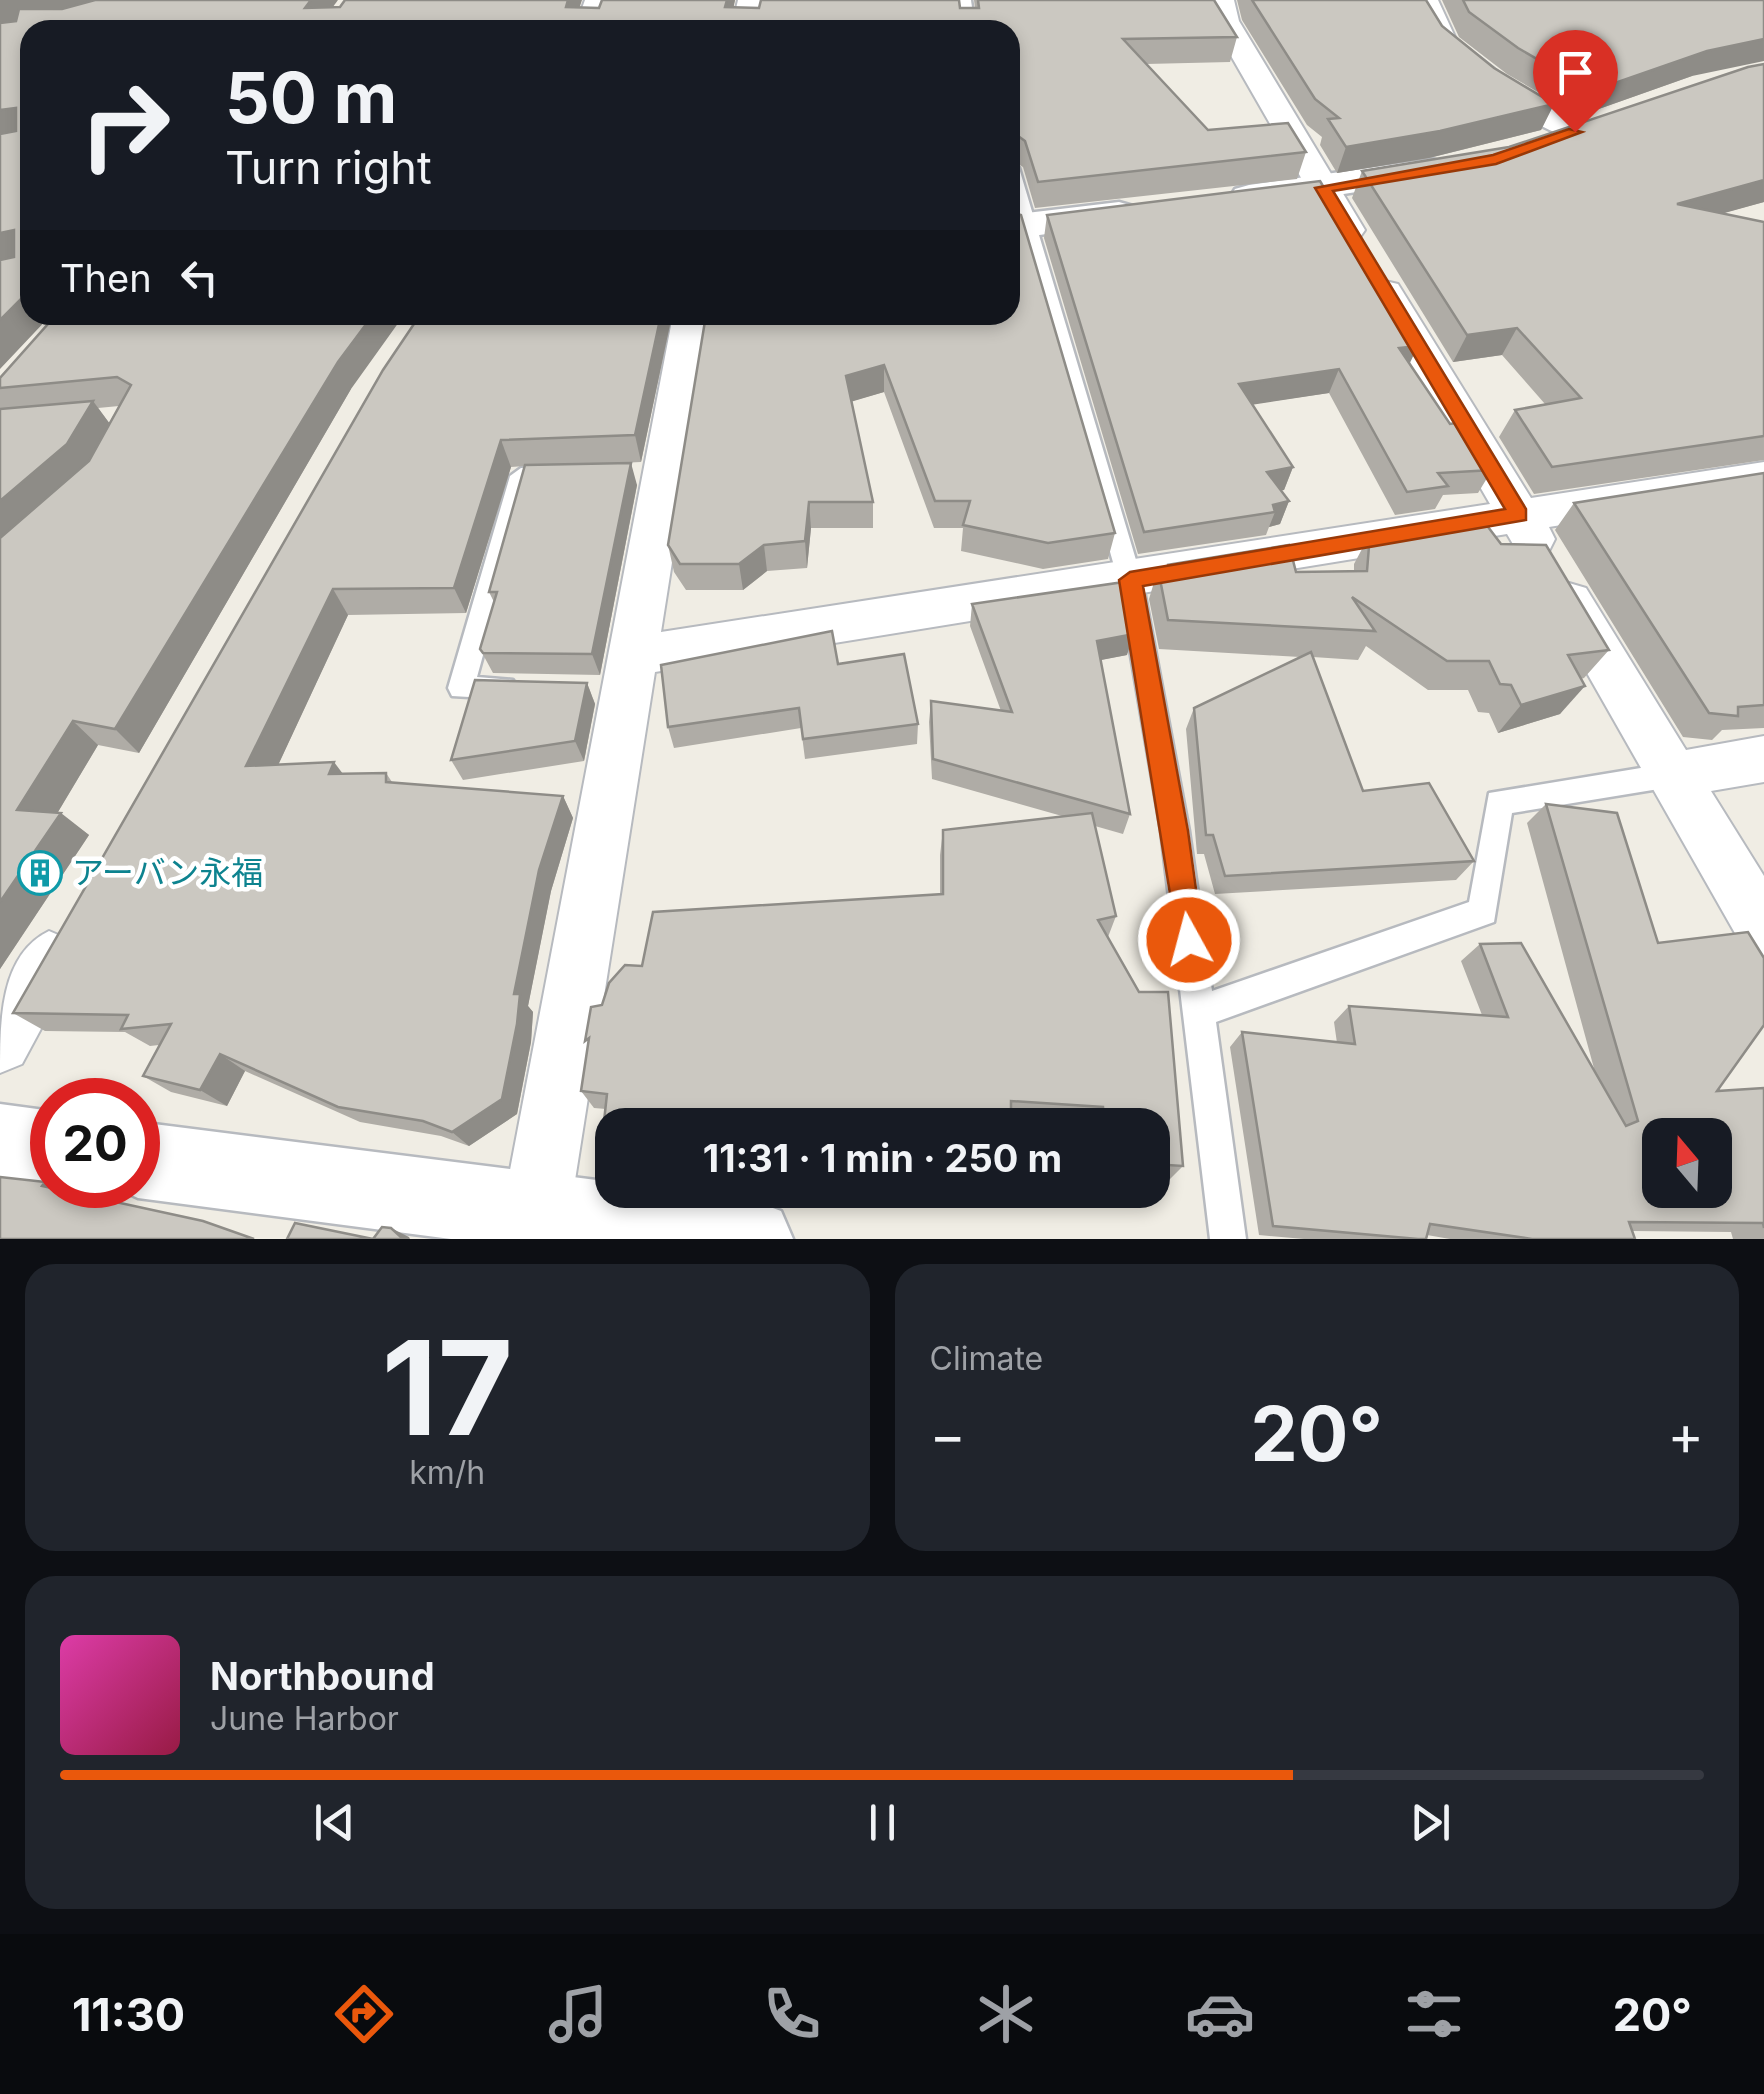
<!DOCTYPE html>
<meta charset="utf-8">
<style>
body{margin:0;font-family:Inter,"Noto Sans JP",sans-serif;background:#20242c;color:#f1f3f6;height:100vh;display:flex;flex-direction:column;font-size:38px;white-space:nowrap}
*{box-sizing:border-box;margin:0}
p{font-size:32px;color:#9ea1a6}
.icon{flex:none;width:55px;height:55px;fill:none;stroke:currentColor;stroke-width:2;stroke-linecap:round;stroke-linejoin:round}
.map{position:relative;height:1239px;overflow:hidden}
.side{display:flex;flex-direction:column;gap:25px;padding:25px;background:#0d0f14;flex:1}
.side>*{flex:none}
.top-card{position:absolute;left:20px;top:20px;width:1000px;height:305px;border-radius:30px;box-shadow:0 5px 15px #0003;background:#171b24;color:#f1f3f6;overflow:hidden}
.needle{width:65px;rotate:341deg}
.controls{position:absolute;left:1642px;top:1118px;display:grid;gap:20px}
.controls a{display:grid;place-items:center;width:90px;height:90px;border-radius:20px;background:#171b24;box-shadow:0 5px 15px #0003;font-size:50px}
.speed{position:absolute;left:30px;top:1078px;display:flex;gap:20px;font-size:50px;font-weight:700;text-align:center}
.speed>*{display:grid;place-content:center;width:130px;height:130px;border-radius:50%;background:#171b24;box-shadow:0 5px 15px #0003;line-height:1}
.speed .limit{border:15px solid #d22;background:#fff;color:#111}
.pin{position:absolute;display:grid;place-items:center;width:85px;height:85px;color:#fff;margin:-102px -42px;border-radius:50% 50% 50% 0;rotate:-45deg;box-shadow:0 0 10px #0007}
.pin .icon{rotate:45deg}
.me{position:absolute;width:110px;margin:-55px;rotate:353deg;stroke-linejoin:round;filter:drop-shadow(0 0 8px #0008)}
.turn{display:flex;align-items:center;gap:35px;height:210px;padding:0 40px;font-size:45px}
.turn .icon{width:130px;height:130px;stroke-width:2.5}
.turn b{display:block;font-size:70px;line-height:85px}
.then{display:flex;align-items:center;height:95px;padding:0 40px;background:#0003;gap:20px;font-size:38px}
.big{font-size:75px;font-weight:700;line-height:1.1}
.side .tile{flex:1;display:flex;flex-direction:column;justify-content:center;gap:15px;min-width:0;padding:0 35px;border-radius:30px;background:#20242c}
.side .dial{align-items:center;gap:0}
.dial b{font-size:130px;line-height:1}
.song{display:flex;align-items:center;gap:30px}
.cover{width:120px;height:120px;border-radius:15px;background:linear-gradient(135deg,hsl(320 70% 55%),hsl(340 70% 35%))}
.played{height:10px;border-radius:5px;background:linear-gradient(90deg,#ea580c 75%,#363941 75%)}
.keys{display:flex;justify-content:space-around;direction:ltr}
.heat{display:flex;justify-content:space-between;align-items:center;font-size:55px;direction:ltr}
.side .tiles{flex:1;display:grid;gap:25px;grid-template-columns:1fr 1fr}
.tile:last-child{grid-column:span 2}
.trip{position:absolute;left:595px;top:1108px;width:575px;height:100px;border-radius:30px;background:#171b24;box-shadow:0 5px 15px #0003;font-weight:700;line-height:100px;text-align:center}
.menu{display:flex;height:160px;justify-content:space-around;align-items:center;background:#090b0e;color:#9ea1a6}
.menu .icon{width:70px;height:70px}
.menu .current{color:#ea580c}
.menu b{font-size:45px;color:#f1f3f6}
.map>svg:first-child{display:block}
</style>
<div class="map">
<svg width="1764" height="1239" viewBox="0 0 1764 1239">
<rect width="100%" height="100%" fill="#f0ede4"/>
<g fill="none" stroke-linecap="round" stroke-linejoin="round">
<g stroke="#b7babf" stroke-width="5">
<g id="service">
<path d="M 957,0 L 971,0 L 975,30 L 961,30 Z"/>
<path d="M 1010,163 L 1019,168 L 1142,580 L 1189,831 L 1212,991 L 1469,902 L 1489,793 L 1671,763 L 1681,766 L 1685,775 L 1681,784 L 1671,787 L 1512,813 L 1494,922 L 1216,1022 L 1246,1239 L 1210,1239 L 1161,831 L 1118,580 L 1010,198 Z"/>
<path d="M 556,467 L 567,475 L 564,481 L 530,484 L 477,677 L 513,680 L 517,688 L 513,696 L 504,699 L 452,696 L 448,688 L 510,476 L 521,468 Z"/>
</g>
</g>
<g stroke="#b7babf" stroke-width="4">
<g id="minor">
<path d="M 585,0 L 611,0 L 602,30 L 574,30 Z"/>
<path d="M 738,0 L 764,0 L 759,30 L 731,30 Z"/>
<path d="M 1208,0 L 1234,0 L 1239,21 L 1365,230 L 1360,237 L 1336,237 L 1331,230 L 1211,21 Z"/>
<path d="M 1412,0 L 1438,0 L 1456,39 L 1505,77 L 1586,125 L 1591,132 L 1586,139 C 1555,146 1458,74 1435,49 C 1423,38 1418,15 1412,0 Z"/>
<path d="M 1385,281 L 1398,284 L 1403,292 L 1531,498 L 1764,462 L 1764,492 L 1549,527 L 1555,539 L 1549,551 L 1533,556 L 1517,551 L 1507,534 L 655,672 L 570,1212 L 560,1239 L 492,1239 L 502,1212 L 673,315 L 711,315 L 661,632 L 1490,504 L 1367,292 L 1372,284 Z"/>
<path d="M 1569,583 L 1586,588 L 1686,750 L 1764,736 L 1764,782 L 1711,791 L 1764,876 L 1764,957 L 1744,949 L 1546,601 L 1552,588 Z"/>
<path d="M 49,931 L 70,940 L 78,960 L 22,1064 L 0,1073 C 0,1020 0,955 49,931 Z"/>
</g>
</g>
<g stroke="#b7babf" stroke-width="5">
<g id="tertiary">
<path d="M 1431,159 L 1444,162 L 1450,170 L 1444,178 L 1249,209 L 1235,205 L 1230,197 L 1235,189 L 1249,185 Z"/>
<path d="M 1119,202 L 1133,206 L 1139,214 L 1133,222 L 1010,239 L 1010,215 Z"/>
<path d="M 0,1104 L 52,1111 L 52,1185 L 56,1185 L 52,1187 L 0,1180 Z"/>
<path d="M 138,1122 L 612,1182 L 612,1190 C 669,1190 728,1189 781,1211 L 793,1239 L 451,1239 L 138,1198 L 110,1185 L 138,1185 Z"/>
</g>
</g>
<use href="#service" fill="#fff" fill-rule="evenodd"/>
<use href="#minor" fill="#fff" fill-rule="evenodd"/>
<use href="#tertiary" fill="#fff" fill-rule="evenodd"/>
</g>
<g fill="#afaca6" fill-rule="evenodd">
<path d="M 0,0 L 333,7 L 599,8 L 602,0 L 735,0 L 733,8 L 975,8 L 974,0 L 1214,0 L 1237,37 L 1230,62 L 1146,64 L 1208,130 L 1306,152 L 1297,179 L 1035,208 L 1023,167 L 1012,160 L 30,30 L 0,369 Z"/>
<path d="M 1237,0 L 1426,0 L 1442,26 L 1494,68 L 1554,104 L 1541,130 L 1429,158 L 1337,173 L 1320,145 L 1322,137 L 1307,125 L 1242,20 Z"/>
<path d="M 1442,0 L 1764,0 L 1692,76 L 1579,116 L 1507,74 L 1459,37 Z"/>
<path d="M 1764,64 L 1764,202 L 1723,213 L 1764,222 L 1764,460 L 1534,494 L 1499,437 L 1515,410 L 1545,404 L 1502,355 L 1453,362 L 1352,198 L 1362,171 L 1509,147 Z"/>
<path d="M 1047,215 L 1409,364 L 1450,424 L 1492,470 L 1478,493 L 1443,495 L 1435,509 L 1395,515 L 1329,393 L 1252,404 L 1293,467 L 1284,490 L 1281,490 L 1289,501 L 1280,524 L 1269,527 L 1266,535 L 1138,554 L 1044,238 Z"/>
<path d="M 56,315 L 351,389 L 139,753 L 98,745 L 58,812 L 89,835 L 0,969 L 0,378 ZM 119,406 L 109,423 L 98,408 Z"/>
<path d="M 420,315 L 672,315 L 641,462 L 598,464 L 637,485 L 600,675 L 493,673 L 480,649 L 494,602 L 489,592 L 525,466 L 511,467 L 466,613 L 348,615 L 278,765 L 343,774 L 386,773 L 392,782 L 563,796 L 573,818 L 551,891 L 528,1006 L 533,1012 L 531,1042 L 517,1114 L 469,1146 L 441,1136 L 360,1122 L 245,1071 L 227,1106 L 171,1092 L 143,1076 L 159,1045 L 150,1046 L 125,1032 L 45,1031 L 13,1013 Z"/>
<path d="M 706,315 L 1010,315 L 1115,533 L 1108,559 L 1043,569 L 961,551 L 963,528 L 934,528 L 884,392 L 852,401 L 873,502 L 873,528 L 811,528 L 807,568 L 767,571 L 743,590 L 686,590 L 674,572 L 668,545 Z"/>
<path d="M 1764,473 L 1764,728 L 1722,730 L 1712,740 L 1683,737 L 1555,530 L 1574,503 Z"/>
<path d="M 1370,534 L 1501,544 L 1609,650 L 1584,678 L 1581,679 L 1560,714 L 1498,733 L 1489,713 L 1478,712 L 1468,690 L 1428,690 L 1366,646 L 1358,660 L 1313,657 L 1363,791 L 1474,861 L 1456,880 L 1215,894 L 1204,854 L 1197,854 L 1186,729 L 1194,708 L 1300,657 L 1159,649 L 1149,599 L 1158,569 L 1166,568 L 1167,565 L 1296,572 L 1354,571 L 1354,564 Z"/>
<path d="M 972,604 L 1127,655 L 1100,660 L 1130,814 L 1123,834 L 1095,826 L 1116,916 L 1108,937 L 1183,1166 L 1169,1180 L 1152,1180 L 1152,1125 L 1093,1125 L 1011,1118 L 1011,1125 L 612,1125 L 612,1163 L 601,1149 L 606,1109 L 594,1108 L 581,1091 L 602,1005 L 642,966 L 940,894 L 940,855 L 943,830 L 1062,816 L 932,779 L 929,722 L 931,701 L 1001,711 L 970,626 Z"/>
<path d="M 838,664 L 918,724 L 917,744 L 805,759 L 801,728 L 674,748 L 668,727 Z"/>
<path d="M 587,683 L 595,704 L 584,761 L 463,780 L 451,760 Z"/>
<path d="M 1546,804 L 1658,943 L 1717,1091 L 1764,1088 L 1764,1239 L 1733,1239 L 1731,1232 L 1632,1231 L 1635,1239 L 1450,1239 L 1427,1235 L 1426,1239 L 1304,1239 L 1259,1235 L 1230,1047 L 1242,1032 L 1337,1043 L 1334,1022 L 1349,1006 L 1482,1015 L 1461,961 L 1480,944 L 1595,1072 L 1527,823 Z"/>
</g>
<g fill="#8e8c87">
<path d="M 0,0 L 109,0 L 0,28 Z"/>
<path d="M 311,0 L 338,0 L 316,30 L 305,8 Z"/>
<path d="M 568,0 L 582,0 L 572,30 L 566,7 Z"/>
<path d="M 727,0 L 735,0 L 729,30 L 725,7 Z"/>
<path d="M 1764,39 L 1764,61 L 1692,76 L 1579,116 L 1592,91 L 1707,51 Z"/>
<path d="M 1554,104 L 1541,130 L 1429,158 L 1337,173 L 1346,147 Z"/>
<path d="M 16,108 L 30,130 L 0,139 L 0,110 Z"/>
<path d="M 1014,133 L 1012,160 L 1010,161 L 1010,136 Z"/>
<path d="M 1764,180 L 1764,202 L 1660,231 L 1677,204 Z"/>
<path d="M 14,230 L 30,254 L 0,263 L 0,233 Z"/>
<path d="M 30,290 L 30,315 L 51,315 L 0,369 L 0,320 Z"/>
<path d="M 373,315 L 404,315 L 351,389 L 139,753 L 115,729 L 338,362 Z"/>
<path d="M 661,315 L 672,315 L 641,462 L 635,435 Z"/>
<path d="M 1517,328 L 1502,355 L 1453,362 L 1467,335 Z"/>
<path d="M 1418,346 L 1407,369 L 1399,348 Z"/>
<path d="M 884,365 L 884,392 L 847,403 L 846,376 Z"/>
<path d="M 1339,369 L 1329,393 L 1231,408 L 1239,384 Z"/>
<path d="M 93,401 L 113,428 L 88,471 L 0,549 L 0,501 Z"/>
<path d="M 501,440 L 511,467 L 466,613 L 454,588 Z"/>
<path d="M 631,463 L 637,485 L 600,675 L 592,654 Z"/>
<path d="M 1293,467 L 1284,490 L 1258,495 L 1267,472 Z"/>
<path d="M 1289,501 L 1280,524 L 1269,527 L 1275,512 L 1273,505 Z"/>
<path d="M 809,502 L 811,528 L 807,568 L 805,541 Z"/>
<path d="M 764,545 L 767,571 L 743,590 L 739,564 Z"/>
<path d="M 333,589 L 348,615 L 267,789 L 246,766 Z"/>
<path d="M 1134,634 L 1127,655 L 1091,662 L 1097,641 Z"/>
<path d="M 587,683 L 595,704 L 584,761 L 575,741 Z"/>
<path d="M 1585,686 L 1560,714 L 1498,733 L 1521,705 Z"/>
<path d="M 73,721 L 98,745 L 46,832 L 17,810 Z"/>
<path d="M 334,762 L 352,786 L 329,774 Z"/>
<path d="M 563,796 L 573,818 L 551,891 L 528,1006 L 533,1012 L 531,1042 L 517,1114 L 469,1146 L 452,1132 L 514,994 L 539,870 Z"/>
<path d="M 61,813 L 89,835 L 0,969 L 0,902 Z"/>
<path d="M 220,1054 L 245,1071 L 227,1106 L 200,1090 Z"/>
<path d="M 45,1182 L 74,1193 L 42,1186 Z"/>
<path d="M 391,1228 L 409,1237 L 410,1239 L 403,1239 Z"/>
</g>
<g fill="#cbc8c1" stroke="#8e8c87" stroke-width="2.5" fill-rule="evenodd">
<path d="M 95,0 L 311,0 L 305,8 L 340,7 L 345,0 L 568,0 L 566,7 L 599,8 L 602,0 L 727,0 L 725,7 L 759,8 L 761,0 L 959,0 L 960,8 L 979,8 L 978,0 L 1214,0 L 1237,37 L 1123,39 L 1208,130 L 1288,123 L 1306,152 L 1038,182 L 1025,141 L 1014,133 L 1010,136 L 1010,30 L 30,30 L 30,290 L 0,320 L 0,260 L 14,257 L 14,230 L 0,233 L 0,134 L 16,131 L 16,108 L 0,110 L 0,23 L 16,21 L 19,9 L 62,9 Z"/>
<path d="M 1252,0 L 1426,0 L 1442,26 L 1494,68 L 1554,104 L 1440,131 L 1346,147 L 1328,119 L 1339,118 L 1315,99 Z"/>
<path d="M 1463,0 L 1764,0 L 1764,39 L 1707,51 L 1592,91 L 1518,48 L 1469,12 Z"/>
<path d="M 1764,64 L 1764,180 L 1677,204 L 1764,222 L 1764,436 L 1552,467 L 1515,410 L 1581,398 L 1517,328 L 1467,335 L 1362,171 L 1509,147 L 1748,67 Z"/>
<path d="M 1010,153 L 1013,185 L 1010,204 Z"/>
<path d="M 1320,181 L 1418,346 L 1399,348 L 1450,424 L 1463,422 L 1492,470 L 1438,473 L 1448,486 L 1407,492 L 1339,369 L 1239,384 L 1293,467 L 1267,472 L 1289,501 L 1273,505 L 1275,512 L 1144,532 L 1047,215 Z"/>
<path d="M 1010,212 L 1021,215 L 1115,533 L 1048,543 L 963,525 L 970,501 L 935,501 L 884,365 L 846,376 L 873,502 L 809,502 L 805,541 L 764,545 L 739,564 L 680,564 L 668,545 L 706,315 L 1010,315 Z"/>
<path d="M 56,315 L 373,315 L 338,362 L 115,729 L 73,721 L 17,810 L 61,813 L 0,902 L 0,538 L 89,461 L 131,385 L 117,377 L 0,388 L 0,378 Z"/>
<path d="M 420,315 L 661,315 L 635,435 L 501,440 L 454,588 L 333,589 L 246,766 L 334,762 L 329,774 L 386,773 L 386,782 L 563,796 L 539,870 L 514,994 L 520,994 L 517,1024 L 502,1099 L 452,1132 L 423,1121 L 338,1107 L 220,1054 L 200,1090 L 143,1076 L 171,1024 L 121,1029 L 128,1015 L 13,1013 L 383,370 Z"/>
<path d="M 93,401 L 67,444 L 0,501 L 0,409 Z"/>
<path d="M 631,463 L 592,654 L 483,653 L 480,649 L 497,592 L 489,592 L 525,465 Z"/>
<path d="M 1764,473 L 1764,705 L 1738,707 L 1738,716 L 1709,713 L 1574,503 Z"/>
<path d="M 1479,515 L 1501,544 L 1546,545 L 1609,650 L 1568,655 L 1585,686 L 1521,705 L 1511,685 L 1500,684 L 1489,661 L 1447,661 L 1352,597 L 1375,631 L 1168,620 L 1158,569 L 1177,567 L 1167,565 L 1289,545 L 1296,572 L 1367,571 L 1370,534 Z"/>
<path d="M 1124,582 L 1134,634 L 1097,641 L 1130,814 L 933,759 L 931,701 L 1012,712 L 972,604 Z"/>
<path d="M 832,631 L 838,664 L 904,654 L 918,724 L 803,739 L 799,708 L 668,727 L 661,665 Z"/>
<path d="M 1311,652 L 1363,791 L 1429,783 L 1474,861 L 1225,876 L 1213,835 L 1206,835 L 1194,708 Z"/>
<path d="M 475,680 L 587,683 L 575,741 L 451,760 Z"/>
<path d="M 1546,804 L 1617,813 L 1658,943 L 1748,932 L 1764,958 L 1764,1025 L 1717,1091 L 1764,1088 L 1764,1228 L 1763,1223 L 1629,1222 L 1635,1239 L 1532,1239 L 1430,1224 L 1426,1239 L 1418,1239 L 1273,1226 L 1242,1032 L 1355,1044 L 1349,1006 L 1508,1017 L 1480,944 L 1521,943 L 1626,1126 L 1638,1121 ZM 1660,1135 L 1715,1135 L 1715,1190 L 1660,1190 Z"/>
<path d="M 1092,813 L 1116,916 L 1098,920 L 1139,992 L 1168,992 L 1183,1166 L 1152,1164 L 1152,1125 L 1105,1125 L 1103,1107 L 1011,1101 L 1011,1125 L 799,1125 L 687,1115 L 685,1125 L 612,1125 L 612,1149 L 601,1149 L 607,1094 L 581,1091 L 589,1038 L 585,1041 L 591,1007 L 602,1005 L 609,983 L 625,965 L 642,966 L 653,912 L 943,894 L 943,830 Z"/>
<path d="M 0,1177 L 45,1182 L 42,1186 L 203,1221 L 254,1239 L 0,1239 Z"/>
<path d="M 295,1223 L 373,1239 L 382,1227 L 391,1228 L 403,1239 L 287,1239 Z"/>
</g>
<path fill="#ea580c" stroke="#983908" stroke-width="2.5" d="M 1569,129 L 1582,132 L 1496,164 L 1333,191 L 1526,509 L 1526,520 L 1143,586 L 1188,831 L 1203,940 L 1199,949 L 1189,953 L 1179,949 L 1119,580 L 1130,572 L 1505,509 L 1315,188 L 1493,155 Z"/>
<defs>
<g id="building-ring" transform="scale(2.25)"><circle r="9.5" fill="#fff" stroke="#0f9aa8" stroke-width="1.5"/><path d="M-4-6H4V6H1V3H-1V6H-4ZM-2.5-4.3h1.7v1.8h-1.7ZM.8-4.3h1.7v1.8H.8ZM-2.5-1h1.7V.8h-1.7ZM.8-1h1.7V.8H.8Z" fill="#0f9aa8"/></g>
</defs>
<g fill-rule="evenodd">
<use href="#building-ring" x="40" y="873"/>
</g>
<g text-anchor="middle" stroke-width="9" stroke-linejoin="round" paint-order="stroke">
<g font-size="32" fill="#0d838f" stroke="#fff" text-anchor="start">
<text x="72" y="884">アーバン永福</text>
</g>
</g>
</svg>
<div class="controls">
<a><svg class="needle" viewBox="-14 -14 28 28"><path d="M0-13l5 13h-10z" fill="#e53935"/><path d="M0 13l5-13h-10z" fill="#9ea1a6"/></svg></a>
</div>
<div class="speed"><div class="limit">20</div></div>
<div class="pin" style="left:1575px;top:132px;background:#d93025"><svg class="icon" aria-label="arrive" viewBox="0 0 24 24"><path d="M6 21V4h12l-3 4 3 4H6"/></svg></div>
<svg class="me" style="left:1189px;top:940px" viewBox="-20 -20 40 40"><circle r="17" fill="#ea580c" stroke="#fff" stroke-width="3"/><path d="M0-11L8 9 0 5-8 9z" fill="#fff"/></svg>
<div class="trip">11:31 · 1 min · 250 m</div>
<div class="top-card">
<div class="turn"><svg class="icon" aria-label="right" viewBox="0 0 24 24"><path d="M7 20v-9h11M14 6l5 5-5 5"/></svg><div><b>50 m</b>Turn right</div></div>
<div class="then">Then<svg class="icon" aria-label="left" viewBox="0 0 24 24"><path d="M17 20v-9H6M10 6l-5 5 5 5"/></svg></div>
</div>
</div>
<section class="side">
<div class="tiles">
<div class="tile dial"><b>17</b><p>km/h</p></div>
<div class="tile"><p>Climate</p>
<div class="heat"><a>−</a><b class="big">20°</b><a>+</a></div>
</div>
<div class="tile">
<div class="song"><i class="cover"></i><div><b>Northbound</b><p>June Harbor</p></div></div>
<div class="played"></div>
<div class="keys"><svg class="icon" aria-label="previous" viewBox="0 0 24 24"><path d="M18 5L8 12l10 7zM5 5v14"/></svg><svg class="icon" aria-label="pause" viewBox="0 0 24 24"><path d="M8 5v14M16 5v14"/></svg><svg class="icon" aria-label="next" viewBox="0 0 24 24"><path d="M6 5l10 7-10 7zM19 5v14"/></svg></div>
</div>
</div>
</section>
<nav class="menu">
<b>11:30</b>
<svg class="icon current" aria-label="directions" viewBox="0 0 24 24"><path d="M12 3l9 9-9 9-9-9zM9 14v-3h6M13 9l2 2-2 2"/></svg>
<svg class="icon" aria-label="music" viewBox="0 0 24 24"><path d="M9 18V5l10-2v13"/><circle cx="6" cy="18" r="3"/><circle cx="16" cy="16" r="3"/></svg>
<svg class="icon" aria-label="phone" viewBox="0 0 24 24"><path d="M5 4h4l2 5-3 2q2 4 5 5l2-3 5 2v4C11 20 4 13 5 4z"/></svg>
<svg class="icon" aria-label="climate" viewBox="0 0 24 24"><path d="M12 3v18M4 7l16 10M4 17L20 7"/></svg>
<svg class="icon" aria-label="car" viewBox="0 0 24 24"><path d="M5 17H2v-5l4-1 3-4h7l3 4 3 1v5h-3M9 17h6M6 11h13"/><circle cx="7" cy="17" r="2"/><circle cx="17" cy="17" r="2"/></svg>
<svg class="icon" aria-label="filters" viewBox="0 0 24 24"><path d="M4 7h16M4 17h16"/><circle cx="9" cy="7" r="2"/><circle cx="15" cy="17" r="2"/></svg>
<b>20°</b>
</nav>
